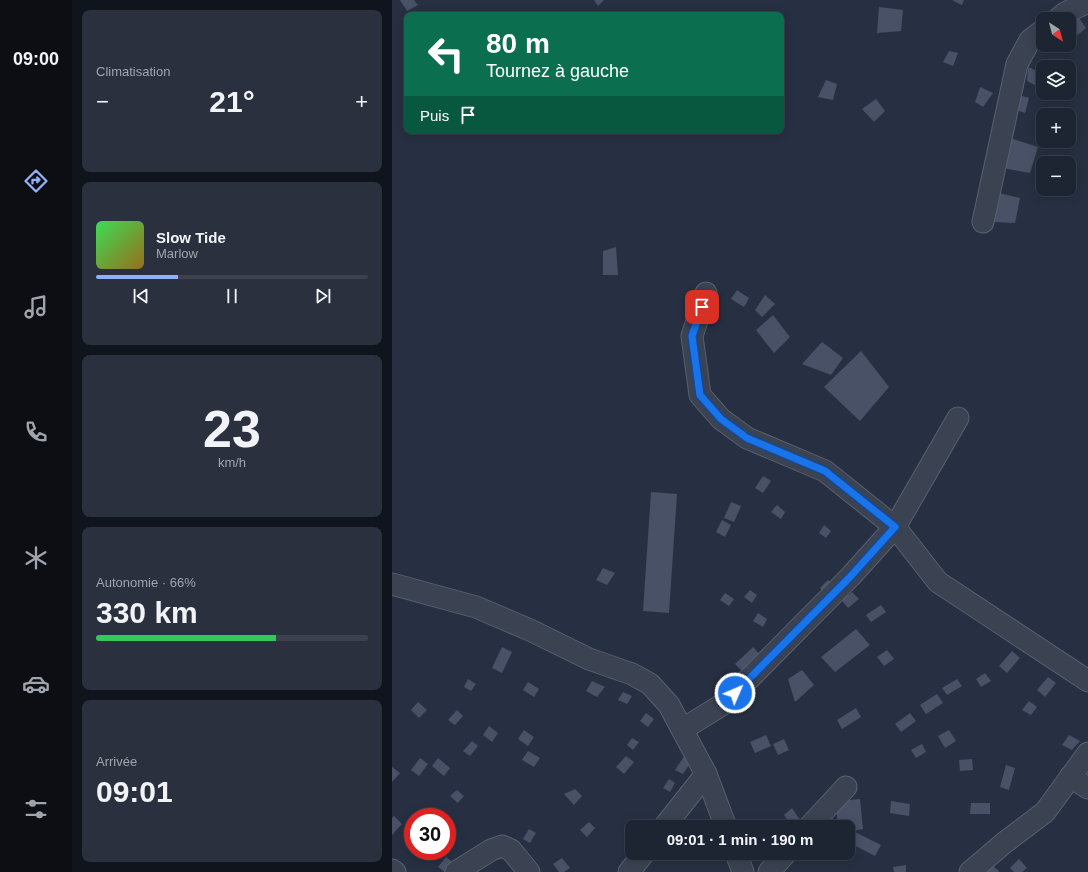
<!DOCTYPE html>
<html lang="fr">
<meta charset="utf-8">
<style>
body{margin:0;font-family:Arial,sans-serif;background:#2a303e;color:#f1f3f6;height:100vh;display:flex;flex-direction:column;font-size:15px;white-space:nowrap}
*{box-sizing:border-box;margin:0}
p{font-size:13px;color:#a0a4ac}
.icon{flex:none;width:22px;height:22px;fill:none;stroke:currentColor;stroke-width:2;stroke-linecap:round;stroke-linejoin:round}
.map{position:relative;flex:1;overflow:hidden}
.sheet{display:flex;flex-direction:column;gap:10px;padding:10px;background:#10141c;width:320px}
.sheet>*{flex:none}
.top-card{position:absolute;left:12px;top:12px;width:380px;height:122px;border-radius:8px;box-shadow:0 2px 10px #0003,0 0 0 1px #3b414d;background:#0b6e4f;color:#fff;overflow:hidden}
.needle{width:26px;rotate:144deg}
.fabs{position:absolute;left:644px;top:12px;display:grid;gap:8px}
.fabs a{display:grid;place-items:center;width:40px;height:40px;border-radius:8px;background:#1d2432;box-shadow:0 2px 10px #0003,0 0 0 1px #3b414d;font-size:20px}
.speed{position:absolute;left:12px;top:808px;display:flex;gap:8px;font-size:20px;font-weight:700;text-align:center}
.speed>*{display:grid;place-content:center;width:52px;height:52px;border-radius:50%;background:#1d2432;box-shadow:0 2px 10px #0003,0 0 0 1px #3b414d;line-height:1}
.speed .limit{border:6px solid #d22;background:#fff;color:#111}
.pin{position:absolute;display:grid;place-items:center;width:34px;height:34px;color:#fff;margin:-17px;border-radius:8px;box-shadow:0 2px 6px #0006}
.me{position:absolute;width:44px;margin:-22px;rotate:45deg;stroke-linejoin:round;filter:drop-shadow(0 0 3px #0008)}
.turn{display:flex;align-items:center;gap:14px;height:84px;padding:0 16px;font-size:18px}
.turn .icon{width:52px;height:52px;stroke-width:2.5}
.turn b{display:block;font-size:28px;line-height:34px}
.then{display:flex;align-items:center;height:38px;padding:0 16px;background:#0003;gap:8px;font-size:15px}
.big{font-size:30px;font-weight:600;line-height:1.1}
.sheet .card{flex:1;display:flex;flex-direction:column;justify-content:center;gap:6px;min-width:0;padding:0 14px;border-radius:8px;background:#2a303e}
.sheet .dial{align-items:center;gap:0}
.dial b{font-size:52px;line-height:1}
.song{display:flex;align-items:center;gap:12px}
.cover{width:48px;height:48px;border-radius:6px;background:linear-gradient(135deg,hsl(130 70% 55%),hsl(40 70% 35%))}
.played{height:4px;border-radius:2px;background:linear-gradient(90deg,#92aef7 30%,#3b414d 30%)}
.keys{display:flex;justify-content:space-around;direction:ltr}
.heat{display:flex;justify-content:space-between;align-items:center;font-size:22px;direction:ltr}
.charge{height:6px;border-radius:3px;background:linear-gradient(90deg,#34c759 66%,#3b414d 0)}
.trip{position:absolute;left:233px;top:820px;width:230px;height:40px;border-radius:8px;background:#1d2432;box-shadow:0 2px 10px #0003,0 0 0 1px #3b414d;font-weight:600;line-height:40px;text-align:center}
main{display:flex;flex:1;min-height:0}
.menu{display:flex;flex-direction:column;width:72px;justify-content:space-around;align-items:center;background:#0c0e14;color:#a0a4ac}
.menu .icon{width:28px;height:28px}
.menu .active{color:#92aef7}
.menu b{font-size:18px;color:#f1f3f6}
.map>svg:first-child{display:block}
</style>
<main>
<nav class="menu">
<b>09:00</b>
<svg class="icon active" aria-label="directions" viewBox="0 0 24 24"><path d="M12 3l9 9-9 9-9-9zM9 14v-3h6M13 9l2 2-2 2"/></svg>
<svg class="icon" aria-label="music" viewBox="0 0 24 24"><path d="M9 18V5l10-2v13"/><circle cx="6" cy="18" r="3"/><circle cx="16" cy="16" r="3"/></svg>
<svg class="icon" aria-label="phone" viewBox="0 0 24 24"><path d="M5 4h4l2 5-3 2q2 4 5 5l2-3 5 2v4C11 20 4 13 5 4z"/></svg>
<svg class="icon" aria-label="climate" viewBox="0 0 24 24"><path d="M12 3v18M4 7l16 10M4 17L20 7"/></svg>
<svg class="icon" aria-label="car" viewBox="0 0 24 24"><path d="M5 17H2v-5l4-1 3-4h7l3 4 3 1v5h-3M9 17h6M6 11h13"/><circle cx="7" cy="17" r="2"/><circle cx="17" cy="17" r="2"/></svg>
<svg class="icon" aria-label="filters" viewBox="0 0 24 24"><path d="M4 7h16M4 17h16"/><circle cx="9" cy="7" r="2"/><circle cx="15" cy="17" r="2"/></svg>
</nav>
<section class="sheet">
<div class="card"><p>Climatisation</p>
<div class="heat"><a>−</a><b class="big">21°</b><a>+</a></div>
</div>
<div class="card">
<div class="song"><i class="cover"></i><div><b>Slow Tide</b><p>Marlow</p></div></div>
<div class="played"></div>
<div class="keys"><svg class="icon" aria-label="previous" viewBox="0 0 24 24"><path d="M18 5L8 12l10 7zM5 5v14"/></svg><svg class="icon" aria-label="pause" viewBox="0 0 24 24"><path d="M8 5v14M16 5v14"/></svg><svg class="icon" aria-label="next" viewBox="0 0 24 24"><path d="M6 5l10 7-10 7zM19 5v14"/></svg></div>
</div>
<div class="card dial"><b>23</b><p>km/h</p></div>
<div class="card"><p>Autonomie · 66%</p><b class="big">330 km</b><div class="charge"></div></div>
<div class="card"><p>Arrivée</p><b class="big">09:01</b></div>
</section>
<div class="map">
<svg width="696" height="872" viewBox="0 0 696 872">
<rect width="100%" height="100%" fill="#273042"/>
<g fill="#485166">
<path d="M 8,0 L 22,0 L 26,5 L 15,11 Z"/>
<path d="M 202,0 L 212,0 L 206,6 Z"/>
<path d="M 560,0 L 572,0 L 570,5 Z"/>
<path d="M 487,7 L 511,10 L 509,31 L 485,33 Z"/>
<path d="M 687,18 L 694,28 L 682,38 L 677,29 L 677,25 Z"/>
<path d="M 557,51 L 566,53 L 561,66 L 551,62 Z"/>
<path d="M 636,67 L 648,72 L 643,85 L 635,81 Z"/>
<path d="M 434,80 L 445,84 L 441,100 L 426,97 Z"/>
<path d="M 588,87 L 601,93 L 591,107 L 583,102 Z"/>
<path d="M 627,95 L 637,98 L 633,113 L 622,109 Z"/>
<path d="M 484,99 L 493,111 L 482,122 L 470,109 Z"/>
<path d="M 615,137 L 646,147 L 638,173 L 610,168 Z"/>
<path d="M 603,192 L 628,198 L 623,223 L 602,222 Z"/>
<path d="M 224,247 L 226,275 L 211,275 L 211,251 Z"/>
<path d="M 345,290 L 357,298 L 352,307 L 339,299 Z"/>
<path d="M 373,295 L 383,304 L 370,317 L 363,310 Z"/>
<path d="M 381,315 L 398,337 L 382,353 L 364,330 Z"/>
<path d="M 430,342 L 451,358 L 439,375 L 410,364 Z"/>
<path d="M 469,351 L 497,387 L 468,421 L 432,387 Z"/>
<path d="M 371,476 L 379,481 L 371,493 L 363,488 Z"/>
<path d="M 259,492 L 285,494 L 277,613 L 251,611 Z"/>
<path d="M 339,502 L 349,506 L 342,522 L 332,518 Z"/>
<path d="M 385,505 L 393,512 L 389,519 L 379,512 Z"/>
<path d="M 330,520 L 339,525 L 333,537 L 324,532 Z"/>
<path d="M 432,525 L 439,531 L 434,538 L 427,533 Z"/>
<path d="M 211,568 L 223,573 L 215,585 L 204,580 Z"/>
<path d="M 436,580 L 443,587 L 434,595 L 428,588 Z"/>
<path d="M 358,590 L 365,595 L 360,603 L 352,597 Z"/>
<path d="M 455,591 L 457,595 L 460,592 L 467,599 L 456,608 L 447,597 Z"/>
<path d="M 333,593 L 342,599 L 337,606 L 328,600 Z"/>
<path d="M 489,605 L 494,612 L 479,622 L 474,615 Z"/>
<path d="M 366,613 L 375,619 L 371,627 L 361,621 Z"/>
<path d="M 464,629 L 478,645 L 443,672 L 429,657 Z"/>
<path d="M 110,647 L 120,652 L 110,673 L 100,668 Z"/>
<path d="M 361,647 L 371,658 L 354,675 L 343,664 Z"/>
<path d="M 495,650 L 502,659 L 492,666 L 485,657 Z"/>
<path d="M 620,651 L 628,658 L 615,673 L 607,666 Z"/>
<path d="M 410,670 L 422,685 L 403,702 L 396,679 Z"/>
<path d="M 593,673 L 599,681 L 589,687 L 584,679 Z"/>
<path d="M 656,677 L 664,683 L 653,697 L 645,690 Z"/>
<path d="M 76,679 L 84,684 L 79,691 L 72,687 Z"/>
<path d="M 565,679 L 570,686 L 555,695 L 550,688 Z"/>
<path d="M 200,681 L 213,687 L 205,697 L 194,691 Z"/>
<path d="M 136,682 L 147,689 L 142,697 L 131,690 Z"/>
<path d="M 231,692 L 240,696 L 235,704 L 226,700 Z"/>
<path d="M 545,694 L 551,703 L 534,714 L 528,705 Z"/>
<path d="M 637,701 L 645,707 L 639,715 L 630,710 Z"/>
<path d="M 26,702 L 35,710 L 27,718 L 19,710 Z"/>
<path d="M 464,708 L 469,717 L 450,729 L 445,720 Z"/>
<path d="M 65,710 L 71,716 L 63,725 L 56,720 Z"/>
<path d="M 254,713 L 262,719 L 256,727 L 248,721 Z"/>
<path d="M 518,713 L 524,721 L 509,732 L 503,724 Z"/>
<path d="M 97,726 L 106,733 L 100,742 L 91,735 Z"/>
<path d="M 132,730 L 142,737 L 136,746 L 126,739 Z"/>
<path d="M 557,730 L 564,741 L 553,748 L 546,736 Z"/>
<path d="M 374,735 L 379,746 L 363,753 L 358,742 Z"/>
<path d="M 677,735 L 688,741 L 680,750 L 670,745 Z"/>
<path d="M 240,738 L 247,742 L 241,750 L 235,745 Z"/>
<path d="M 392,739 L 397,750 L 386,755 L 381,744 Z"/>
<path d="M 80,741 L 86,746 L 78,756 L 71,751 Z"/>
<path d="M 530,744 L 534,752 L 524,758 L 519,750 Z"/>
<path d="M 136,751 L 148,758 L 142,767 L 130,760 Z"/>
<path d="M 293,755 L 301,759 L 291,774 L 283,770 Z"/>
<path d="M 234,756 L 242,762 L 232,774 L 224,767 Z"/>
<path d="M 28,758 L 36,764 L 27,776 L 19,770 Z"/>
<path d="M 46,758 L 58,768 L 52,776 L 40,766 Z"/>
<path d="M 580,759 L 581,770 L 568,771 L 567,760 Z"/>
<path d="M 614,765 L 623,768 L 617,790 L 608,787 Z"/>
<path d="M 0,767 L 8,773 L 0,782 Z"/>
<path d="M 277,779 L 283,783 L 278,792 L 271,788 Z"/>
<path d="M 183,789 L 190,796 L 182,805 L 172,794 Z"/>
<path d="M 65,790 L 72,796 L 66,803 L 58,796 Z"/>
<path d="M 468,799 L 471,829 L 456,832 L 456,827 L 445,827 L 445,801 Z"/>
<path d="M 499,801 L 518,804 L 517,816 L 498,813 Z"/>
<path d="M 579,803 L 598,803 L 598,814 L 578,814 Z"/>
<path d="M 400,808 L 408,820 L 400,826 L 392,815 Z"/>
<path d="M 2,816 L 10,824 L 0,835 L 0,818 Z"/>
<path d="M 197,822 L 203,828 L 195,837 L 188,830 Z"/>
<path d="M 137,829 L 144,833 L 138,843 L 131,839 Z"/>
<path d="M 463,832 L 489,845 L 483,856 L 458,843 Z"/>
<path d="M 54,857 L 62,863 L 55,872 L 53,872 L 46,867 Z"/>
<path d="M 170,858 L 178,868 L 172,872 L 167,872 L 161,864 Z"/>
<path d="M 627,859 L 635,868 L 630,872 L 622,872 L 618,868 Z"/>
<path d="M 597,863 L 607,871 L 606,872 L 593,872 Z"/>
<path d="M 514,865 L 514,872 L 502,872 L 501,867 Z"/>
</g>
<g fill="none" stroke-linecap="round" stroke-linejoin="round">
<g stroke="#59606f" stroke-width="23">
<g id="minor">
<path d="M 666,19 L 673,13 L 696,2"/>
<path d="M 591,222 L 625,64 L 638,40 L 651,30"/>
<path d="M 314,293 L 300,336 L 308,395 L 329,419 L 355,438 L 433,471 L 503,527 L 546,582 L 696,681"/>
<path d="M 0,584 L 84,607 L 138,630 L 197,659 L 240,674 L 258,684 L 277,705 L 314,774 L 272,827"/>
<path d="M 291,729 L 333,703 L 458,577 L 503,527 L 566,418"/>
<path d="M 314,774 L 334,827"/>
<path d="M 678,777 L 696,788"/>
<path d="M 417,827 L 454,787"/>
<path d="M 344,853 L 351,872"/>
<path d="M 0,870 L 3,872"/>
<path d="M 64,872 L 99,850 L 110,846 L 119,850 L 137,872"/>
<path d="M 237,872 L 252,853"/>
<path d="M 377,872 L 394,853"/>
<path d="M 578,872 L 612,843 L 653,812 L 696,753"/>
</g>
</g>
<use href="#minor" stroke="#3b4252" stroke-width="21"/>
</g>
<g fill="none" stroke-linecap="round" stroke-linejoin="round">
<g stroke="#114b97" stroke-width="10">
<path id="route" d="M 310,307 L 300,336 L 308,395 L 329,419 L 355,438 L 433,471 L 503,527 L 458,577 L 343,693"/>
</g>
<use href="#route" stroke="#1a73e8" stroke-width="7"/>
</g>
</svg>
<div class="fabs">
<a><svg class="needle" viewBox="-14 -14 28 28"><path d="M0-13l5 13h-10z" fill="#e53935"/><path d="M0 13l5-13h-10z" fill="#a0a4ac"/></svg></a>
<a><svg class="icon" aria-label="layers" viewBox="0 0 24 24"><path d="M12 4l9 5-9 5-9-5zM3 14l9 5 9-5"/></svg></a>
<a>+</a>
<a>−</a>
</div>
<div class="speed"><div class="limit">30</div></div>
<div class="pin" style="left:310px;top:307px;background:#d93025"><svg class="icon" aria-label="arrive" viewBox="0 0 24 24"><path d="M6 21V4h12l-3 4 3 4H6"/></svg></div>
<svg class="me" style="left:343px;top:693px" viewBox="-20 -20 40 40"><circle r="17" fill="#1a73e8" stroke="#fff" stroke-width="3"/><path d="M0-11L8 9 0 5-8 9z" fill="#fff"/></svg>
<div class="trip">09:01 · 1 min · 190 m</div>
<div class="top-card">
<div class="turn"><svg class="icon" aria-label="left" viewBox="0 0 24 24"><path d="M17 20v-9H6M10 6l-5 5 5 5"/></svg><div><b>80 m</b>Tournez à gauche</div></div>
<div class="then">Puis<svg class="icon" aria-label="arrive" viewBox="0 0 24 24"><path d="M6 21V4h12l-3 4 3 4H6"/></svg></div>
</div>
</div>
</main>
